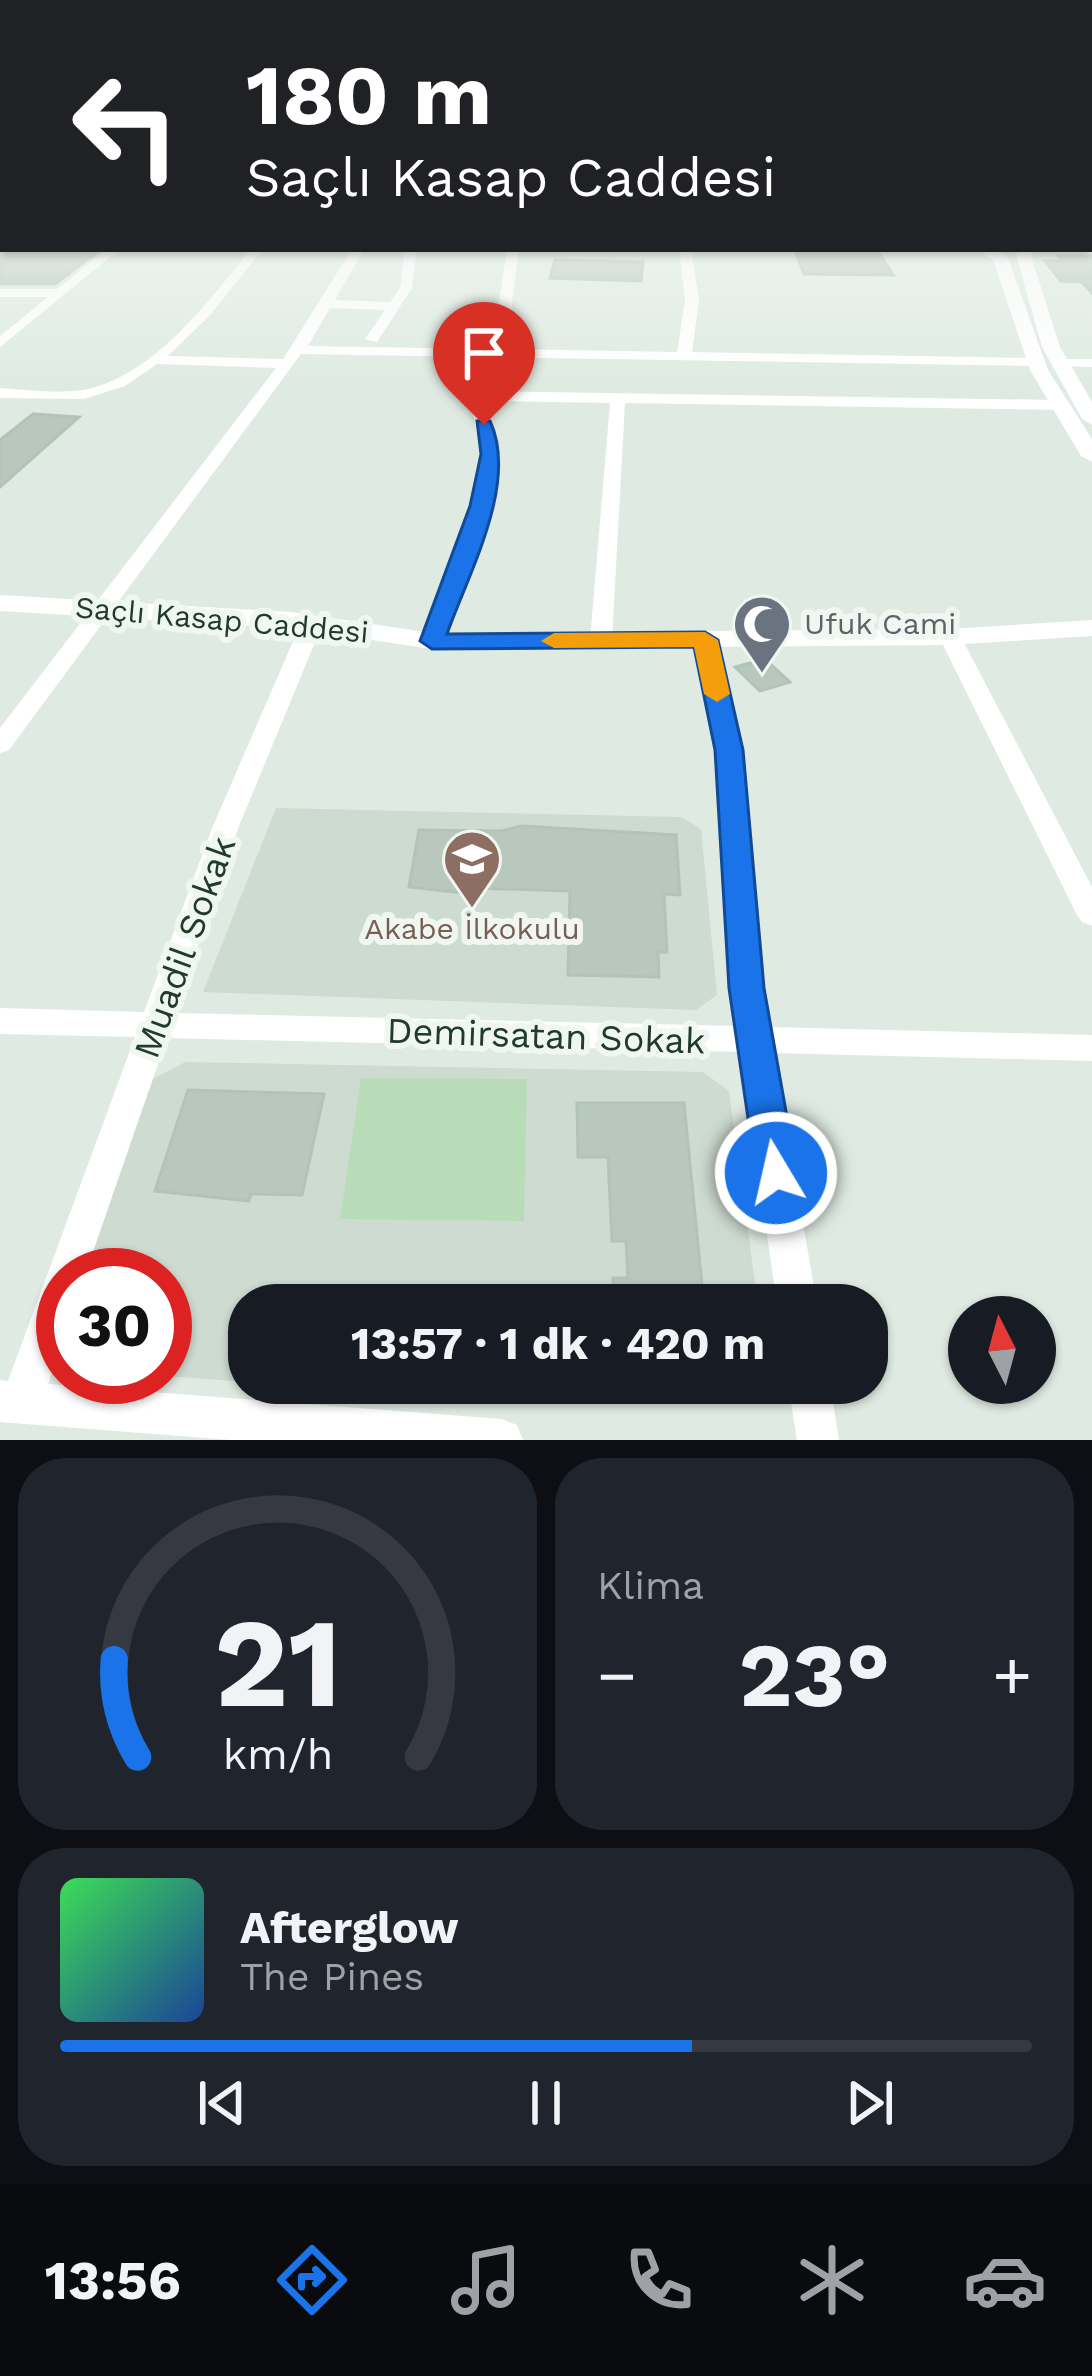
<!DOCTYPE html>
<html lang="tr">
<meta charset="utf-8">
<style>
body{margin:0;font-family:"Work Sans",sans-serif;background:#20242c;color:#f1f3f6;height:100vh;display:flex;flex-direction:column;font-size:45px;white-space:nowrap}
*{box-sizing:border-box;margin:0}
p{font-size:39px;color:#9ea1a6}
.icon{flex:none;width:66px;height:66px;fill:none;stroke:currentColor;stroke-width:2;stroke-linecap:round;stroke-linejoin:round}
.map{position:relative;height:1440px;overflow:hidden}
.side{display:flex;flex-direction:column;gap:18px;padding:18px;background:#0d0f14;flex:1}
.side>*{flex:none}
.guide{position:absolute;left:0px;top:0px;width:1092px;height:252px;box-shadow:0 3px 9px #0004;background:#202124;color:#fff;overflow:hidden}
.needle{width:78px;rotate:354deg}
.controls{position:absolute;left:948px;top:1296px;display:grid;gap:24px}
.controls a{display:grid;place-items:center;width:108px;height:108px;border-radius:50%;background:#171b24;box-shadow:0 3px 9px #0004;font-size:60px}
.speed{position:absolute;left:36px;top:1248px;display:flex;gap:24px;font-size:60px;font-weight:700;text-align:center}
.speed>*{display:grid;place-content:center;width:156px;height:156px;border-radius:50%;background:#171b24;box-shadow:0 3px 9px #0004;line-height:1}
.speed .limit{border:18px solid #d22;background:#fff;color:#111}
.pin{position:absolute;display:grid;place-items:center;width:102px;height:102px;color:#fff;margin:-123px -51px;border-radius:50% 50% 50% 0;rotate:-45deg;box-shadow:0 0 12px #0007}
.pin .icon{rotate:45deg}
.me{position:absolute;width:132px;margin:-66px;rotate:351deg;stroke-linejoin:round;filter:drop-shadow(0 0 9px #0008)}
.turn{display:flex;align-items:center;gap:42px;height:252px;padding:0 48px;font-size:54px}
.turn .icon{width:156px;height:156px;stroke-width:2.5}
.turn b{display:block;font-size:84px;line-height:102px}
.big{font-size:90px;font-weight:700;line-height:1.1}
.side .tile{flex:1;display:flex;flex-direction:column;justify-content:center;gap:18px;min-width:0;padding:0 42px;border-radius:48px;background:#20242c}
.side .dial{align-items:center;gap:0}
.dial svg{height:312px;overflow:visible;fill:none;stroke:#363941;stroke-width:7;stroke-linecap:round;text-anchor:middle}
.dial text{fill:#f1f3f6;stroke:none}
.song{display:flex;align-items:center;gap:36px}
.cover{width:144px;height:144px;border-radius:18px;background:linear-gradient(135deg,hsl(130 70% 55%),hsl(220 70% 35%))}
.played{height:12px;border-radius:6px;background:linear-gradient(90deg,#1a73e8 65%,#363941 65%)}
.keys{display:flex;justify-content:space-around;direction:ltr}
.heat{display:flex;justify-content:space-between;align-items:center;font-size:66px;direction:ltr}
.side .tiles{flex:1;display:grid;gap:18px;grid-template-columns:1fr 1fr}
.tile:last-child{grid-column:span 2}
.trip{position:absolute;left:228px;top:1284px;width:660px;height:120px;border-radius:48px;background:#171b24;box-shadow:0 3px 9px #0004;font-weight:700;line-height:120px;text-align:center}
.tabs{display:flex;height:192px;justify-content:space-around;align-items:center;background:#090b0e;color:#9ea1a6}
.tabs .icon{width:84px;height:84px}
.tabs .current{color:#1a73e8}
.tabs b{font-size:54px;color:#f1f3f6}
.map>svg:first-child{display:block}
</style>
<div class="map">
<svg width="1092" height="1440" viewBox="0 0 1092 1440">
<rect width="100%" height="100%" fill="#dfebe2"/>
<g fill="#cedbd1">
<path d="M 276,808 L 681,817 L 701,829 L 717,995 L 696,1010 L 203,992 Z"/>
<path d="M 185,1062 L 703,1072 L 729,1091 L 758,1305 L 249,1305 L 249,1382 L 165,1376 L 165,1275 L 80,1275 L 153,1079 Z"/>
<path d="M 272,1383 L 752,1383 L 740,1395 Z"/>
</g>
<path fill="#b9dcb8" d="M 361,1078 L 527,1079 L 524,1221 L 340,1219 Z"/>
<g fill="#b8c8bd" stroke="#b2c4b7" stroke-width="3">
<path d="M 0,249 L 3,249 L 98,251 L 55,284 L 0,284 Z"/>
<path d="M 796,253 L 879,253 L 893,275 L 804,274 Z"/>
<path d="M 1058,256 L 1092,256 L 1092,293 L 1082,282 L 1061,281 L 1045,261 L 1063,261 Z"/>
<path d="M 555,260 L 643,262 L 641,281 L 550,278 Z"/>
<path d="M 33,414 L 79,417 L 0,487 L 0,440 Z"/>
<path d="M 765,659 L 790,682 L 760,691 L 735,667 Z"/>
<path d="M 521,826 L 676,835 L 680,895 L 664,894 L 667,952 L 658,952 L 659,977 L 568,975 L 570,891 L 473,888 L 472,894 L 409,887 L 419,830 L 501,831 Z"/>
<path d="M 188,1090 L 324,1094 L 302,1195 L 251,1194 L 249,1201 L 155,1191 Z"/>
<path d="M 577,1103 L 684,1103 L 704,1305 L 614,1305 L 613,1278 L 628,1278 L 626,1241 L 612,1241 L 608,1157 L 578,1157 Z"/>
</g>
<g fill="none" stroke-linecap="round" stroke-linejoin="round">
<g fill="#fff" fill-rule="evenodd">
<path d="M 0,186 L 3,186 L 0,193 Z"/>
<rect x="0" y="205" width="3" height="6"/>
<path d="M 107,249 L 120,249 L 0,347 L 0,336 L 48,297 L 0,297 L 0,289 L 57,289 Z"/>
<path d="M 251,249 L 263,249 L 210,315 L 168,356 L 283,359 L 352,249 L 364,249 L 335,300 L 390,302 L 400,288 L 405,249 L 417,249 L 412,288 L 377,342 L 365,339 L 385,310 L 330,308 L 308,346 L 492,349 L 507,249 L 519,249 L 506,349 L 677,352 L 685,300 L 679,249 L 691,249 L 699,300 L 692,352 L 1035,358 L 1042,362 L 1035,366 L 301,354 L 9,750 L 0,753 L 0,728 L 276,368 L 157,364 L 125,386 L 84,399 L 0,398 L 0,388 C 27,390 56,394 83,390 C 154,377 208,301 251,249 Z"/>
<path d="M 1059,359 L 1092,359 L 1092,367 L 1054,366 L 1054,360 Z"/>
<path d="M 477,391 L 1057,400 L 1065,405 L 1057,410 L 625,403 L 612,640 L 601,647 L 590,640 L 610,403 L 486,401 L 500,455 L 489,507 L 443,641 L 432,648 L 421,641 L 471,507 L 482,455 L 469,396 Z"/>
<path d="M 312,617 L 323,623 L 239,826 L 175,1013 L 737,1026 L 717,750 L 694,640 L 705,633 L 716,640 L 741,750 L 769,1027 L 1092,1035 L 1092,1061 L 774,1053 L 817,1305 L 777,1305 L 741,1052 L 167,1038 L 85,1275 L 63,1275 L 63,1341 L 48,1384 L 502,1419 L 517,1425 L 523,1440 L 231,1440 L 0,1422 L 0,1380 L 8,1381 L 135,1037 L 0,1034 L 0,1008 L 144,1012 L 213,826 L 301,623 Z"/>
<path d="M 950,630 L 961,637 L 1092,887 L 1092,926 L 1082,922 L 1077,915 L 939,637 Z"/>
<path d="M 788,1383 L 830,1383 L 839,1440 L 797,1440 Z"/>
</g>
<g fill="#fff" fill-rule="evenodd">
<rect x="0" y="228" width="3" height="8"/>
<path d="M 1089,243 L 1092,243 L 1092,251 L 1083,249 L 1089,249 Z"/>
<path d="M 977,249 L 995,249 L 1008,258 L 1048,370 L 1092,439 L 1092,462 L 1081,456 L 1030,370 L 993,260 Z"/>
<path d="M 1021,249 L 1037,249 L 1031,256 L 1060,347 L 1092,402 L 1092,425 L 1082,419 L 1042,347 L 1016,255 Z"/>
<path d="M 0,595 L 291,612 L 432,633 L 950,629 L 1092,620 L 1092,636 L 950,645 L 432,649 L 291,628 L 0,611 Z"/>
</g>
</g>
<linearGradient id="sky" x2="0" y2="1"><stop stop-color="#81c0da"/><stop offset="0.48" stop-color="#f1f6f2"/><stop offset="1" stop-color="#f1f6f2" stop-opacity="0"/></linearGradient>
<rect width="1092" height="387" fill="url(#sky)"/>
<path fill="#1a73e8" stroke="#114b97" stroke-width="3" d="M 477,421 L 490,421 C 519,483 468,574 447,634 L 705,632 L 718,640 L 743,750 L 764,988 L 797,1173 L 791,1186 L 776,1191 L 762,1186 L 756,1173 L 729,988 L 715,750 L 694,647 L 432,649 L 420,641 L 470,506 L 481,454 Z"/>
<path fill="#f59e0b" d="M 705,632 L 718,640 L 730,694 L 717,702 L 704,694 L 694,647 L 554,648 L 541,641 L 554,633 Z"/>
<defs>
<g id="mosque-pin" transform="scale(3)"><path d="M0 17L-7.5 6A9.5 9.5 0 1 1 7.5 6Z" fill="#6b7280" stroke="#f0f7f1"/><path d="M3.5-4.9A6 6 0 1 0 3.5 4.9A5 5 0 1 1 3.5-4.9Z" fill="#fff"/></g>
<g id="school-pin" transform="scale(3)"><path d="M0 17L-7.5 6A9.5 9.5 0 1 1 7.5 6Z" fill="#8d6e63" stroke="#f0f7f1"/><path d="M0-5L7-2L0 1L-7-2ZM-4 1L0 2.5L4 1V4Q0 6-4 4Z" fill="#fff"/></g>
</defs>
<g fill-rule="evenodd">
<use href="#mosque-pin" x="762" y="624"/>
<use href="#school-pin" x="472" y="859"/>
</g>
<g text-anchor="middle" stroke-width="12" stroke-linejoin="round" paint-order="stroke">
<g font-size="30" fill="#203b2c" stroke="#f0f7f1">
<text transform="translate(222 620) rotate(5)" y="10">Saçlı Kasap Caddesi</text>
</g>
<g font-size="30" fill="#5b616d" stroke="#f0f7f1" text-anchor="start">
<text x="804" y="634">Ufuk Cami</text>
</g>
<g font-size="30" fill="#785e54" stroke="#f0f7f1">
<text x="472" y="939">Akabe İlkokulu</text>
</g>
<g font-size="36" fill="#203b2c" stroke="#f0f7f1">
<text transform="translate(184 947) rotate(-70)" y="13">Muadil Sokak</text>
<text transform="translate(546 1035) rotate(2)" y="13">Demirsatan Sokak</text>
</g>
</g>
</svg>
<div class="controls">
<a><svg class="needle" viewBox="-14 -14 28 28"><path d="M0-13l5 13h-10z" fill="#e53935"/><path d="M0 13l5-13h-10z" fill="#9ea1a6"/></svg></a>
</div>
<div class="speed"><div class="limit">30</div></div>
<div class="pin" style="left:484px;top:425px;background:#d93025"><svg class="icon" aria-label="arrive" viewBox="0 0 24 24"><path d="M6 21V4h12l-3 4 3 4H6"/></svg></div>
<svg class="me" style="left:776px;top:1173px" viewBox="-20 -20 40 40"><circle r="17" fill="#1a73e8" stroke="#fff" stroke-width="3"/><path d="M0-11L8 9 0 5-8 9z" fill="#fff"/></svg>
<div class="trip">13:57 · 1 dk · 420 m</div>
<div class="guide">
<div class="turn"><svg class="icon" aria-label="left" viewBox="0 0 24 24"><path d="M17 20v-9H6M10 6l-5 5 5 5"/></svg><div><b>180 m</b>Saçlı Kasap Caddesi</div></div>
</div>
</div>
<section class="side">
<div class="tiles">
<div class="tile dial"><svg viewBox="0 0 100 80">
<path d="M14 69A42 42 0 1 1 86 69"/>
<path d="M14 69A42 42 0 0 1 8 44" stroke="#1a73e8"/>
<text x="50" y="56" font-size="32" font-weight="700">21</text>
<text x="50" y="72" font-size="11">km/h</text>
</svg></div>
<div class="tile"><p>Klima</p>
<div class="heat"><a>−</a><b class="big">23°</b><a>+</a></div>
</div>
<div class="tile">
<div class="song"><i class="cover"></i><div><b>Afterglow</b><p>The Pines</p></div></div>
<div class="played"></div>
<div class="keys"><svg class="icon" aria-label="previous" viewBox="0 0 24 24"><path d="M18 5L8 12l10 7zM5 5v14"/></svg><svg class="icon" aria-label="pause" viewBox="0 0 24 24"><path d="M8 5v14M16 5v14"/></svg><svg class="icon" aria-label="next" viewBox="0 0 24 24"><path d="M6 5l10 7-10 7zM19 5v14"/></svg></div>
</div>
</div>
</section>
<nav class="tabs">
<b>13:56</b>
<svg class="icon current" aria-label="directions" viewBox="0 0 24 24"><path d="M12 3l9 9-9 9-9-9zM9 14v-3h6M13 9l2 2-2 2"/></svg>
<svg class="icon" aria-label="music" viewBox="0 0 24 24"><path d="M9 18V5l10-2v13"/><circle cx="6" cy="18" r="3"/><circle cx="16" cy="16" r="3"/></svg>
<svg class="icon" aria-label="phone" viewBox="0 0 24 24"><path d="M5 4h4l2 5-3 2q2 4 5 5l2-3 5 2v4C11 20 4 13 5 4z"/></svg>
<svg class="icon" aria-label="climate" viewBox="0 0 24 24"><path d="M12 3v18M4 7l16 10M4 17L20 7"/></svg>
<svg class="icon" aria-label="car" viewBox="0 0 24 24"><path d="M5 17H2v-5l4-1 3-4h7l3 4 3 1v5h-3M9 17h6M6 11h13"/><circle cx="7" cy="17" r="2"/><circle cx="17" cy="17" r="2"/></svg>
</nav>
